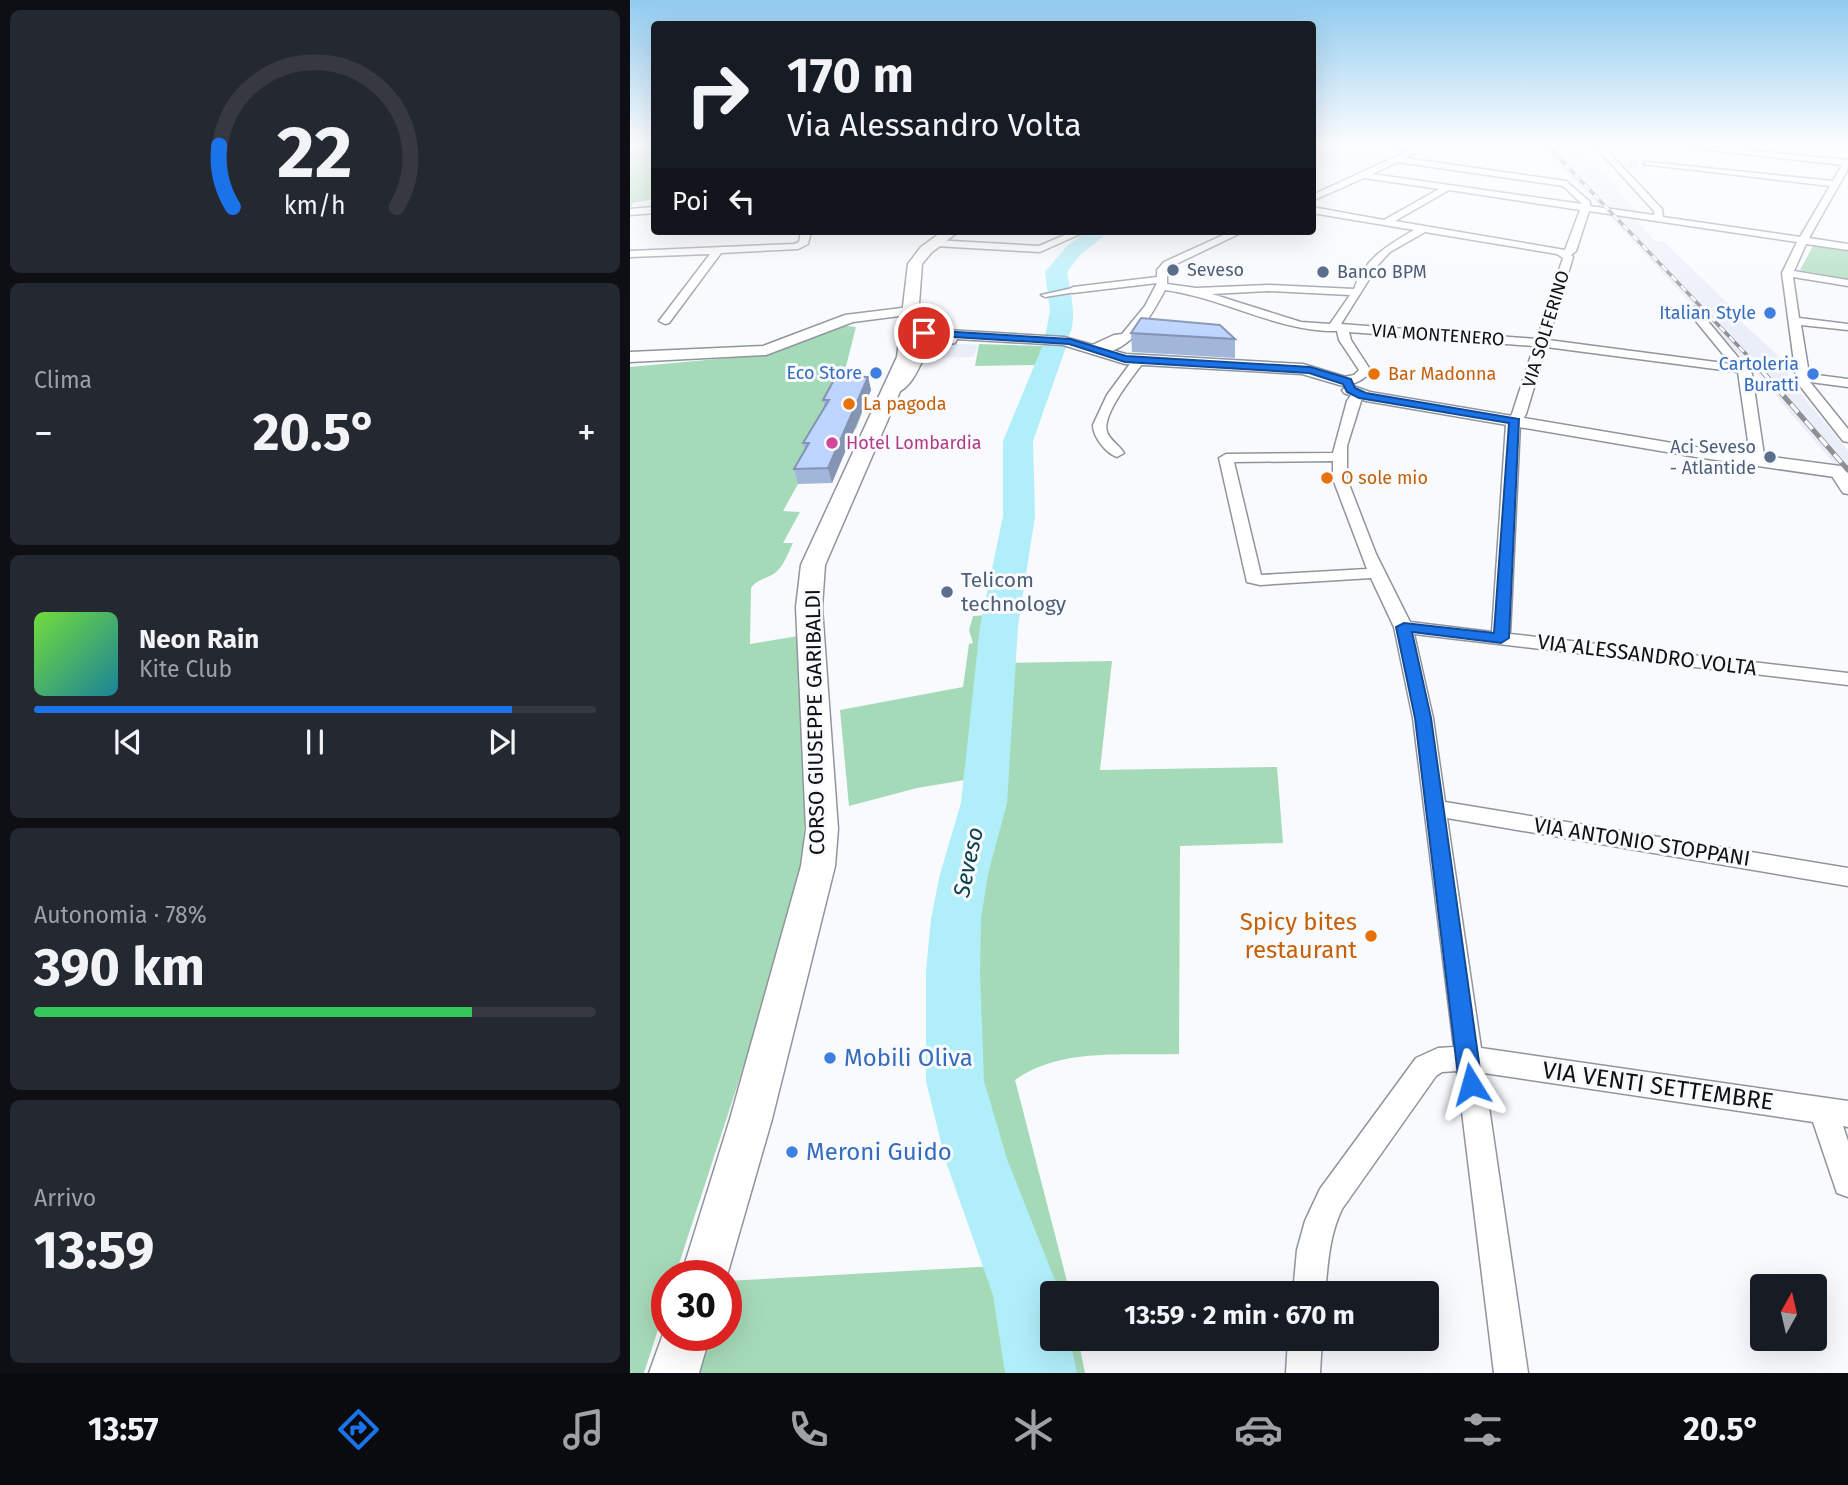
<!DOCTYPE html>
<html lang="it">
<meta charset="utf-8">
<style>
body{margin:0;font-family:"Fira Sans",sans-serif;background:#242831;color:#f1f3f6;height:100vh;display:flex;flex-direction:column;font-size:26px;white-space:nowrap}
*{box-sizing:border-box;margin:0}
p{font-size:23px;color:#9ea1a6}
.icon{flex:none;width:38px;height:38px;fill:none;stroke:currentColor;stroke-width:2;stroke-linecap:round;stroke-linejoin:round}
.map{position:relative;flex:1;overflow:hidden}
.side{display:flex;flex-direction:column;gap:10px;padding:10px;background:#0d0f14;width:630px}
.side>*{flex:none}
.hud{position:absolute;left:21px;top:21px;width:665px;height:214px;border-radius:7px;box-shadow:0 7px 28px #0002;background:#171b24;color:#f1f3f6;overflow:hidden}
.needle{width:46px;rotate:8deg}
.controls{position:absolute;left:1120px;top:1274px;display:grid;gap:14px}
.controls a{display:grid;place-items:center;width:77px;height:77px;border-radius:7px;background:#171b24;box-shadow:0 7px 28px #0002;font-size:35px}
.speed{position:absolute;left:21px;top:1260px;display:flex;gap:14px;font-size:35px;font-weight:700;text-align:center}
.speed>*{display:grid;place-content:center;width:91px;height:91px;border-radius:50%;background:#171b24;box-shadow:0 7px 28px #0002;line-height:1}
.speed .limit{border:10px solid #d22;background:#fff;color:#111}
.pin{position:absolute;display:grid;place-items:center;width:60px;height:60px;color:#fff;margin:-30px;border:4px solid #fff;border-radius:50%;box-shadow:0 2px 7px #0007}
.me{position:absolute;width:77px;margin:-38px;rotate:352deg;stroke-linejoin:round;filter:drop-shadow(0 0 5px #0008)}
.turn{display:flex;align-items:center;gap:24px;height:147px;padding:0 21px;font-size:32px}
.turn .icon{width:91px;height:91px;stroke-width:2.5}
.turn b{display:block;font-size:49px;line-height:60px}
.then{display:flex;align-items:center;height:66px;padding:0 21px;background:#0003;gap:14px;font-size:26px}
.big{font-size:52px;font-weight:700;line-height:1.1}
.side .tile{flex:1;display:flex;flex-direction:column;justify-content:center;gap:10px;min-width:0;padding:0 24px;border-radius:10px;background:#242831}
.side .dial{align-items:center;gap:0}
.dial svg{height:182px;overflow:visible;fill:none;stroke:#363941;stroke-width:7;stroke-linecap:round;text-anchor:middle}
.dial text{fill:#f1f3f6;stroke:none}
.song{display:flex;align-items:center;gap:21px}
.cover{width:84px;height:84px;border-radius:10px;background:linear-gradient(135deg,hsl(100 70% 55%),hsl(190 70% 35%))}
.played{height:7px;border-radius:4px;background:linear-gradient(90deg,#1a73e8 85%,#363941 85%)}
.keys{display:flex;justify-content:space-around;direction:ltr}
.heat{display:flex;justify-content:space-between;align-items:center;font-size:38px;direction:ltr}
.charge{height:10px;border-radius:5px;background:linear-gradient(90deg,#34c759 78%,#363941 0)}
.trip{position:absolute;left:410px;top:1281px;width:399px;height:70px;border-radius:7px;background:#171b24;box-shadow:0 7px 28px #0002;font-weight:700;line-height:70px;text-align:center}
.dock{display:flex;height:112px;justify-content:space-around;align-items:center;background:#090b0e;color:#9ea1a6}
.dock .icon{width:49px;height:49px}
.dock .active{color:#1a73e8}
.dock b{font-size:32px;color:#f1f3f6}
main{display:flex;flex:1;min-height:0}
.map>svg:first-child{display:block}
</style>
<main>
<section class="side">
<div class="tile dial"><svg viewBox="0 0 100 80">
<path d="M14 69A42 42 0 1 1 86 69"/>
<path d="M14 69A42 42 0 0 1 8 42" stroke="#1a73e8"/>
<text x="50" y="56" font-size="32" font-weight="700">22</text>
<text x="50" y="72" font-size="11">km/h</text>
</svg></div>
<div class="tile"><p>Clima</p>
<div class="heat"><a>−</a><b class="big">20.5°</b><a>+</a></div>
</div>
<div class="tile">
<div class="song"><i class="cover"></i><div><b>Neon Rain</b><p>Kite Club</p></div></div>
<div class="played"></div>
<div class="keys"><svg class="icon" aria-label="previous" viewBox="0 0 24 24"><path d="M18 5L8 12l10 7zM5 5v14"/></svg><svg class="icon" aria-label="pause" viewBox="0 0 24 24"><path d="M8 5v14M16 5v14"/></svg><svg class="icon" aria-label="next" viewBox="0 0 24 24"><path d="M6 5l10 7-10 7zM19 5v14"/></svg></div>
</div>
<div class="tile"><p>Autonomia · 78%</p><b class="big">390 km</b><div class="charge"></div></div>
<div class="tile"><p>Arrivo</p><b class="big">13:59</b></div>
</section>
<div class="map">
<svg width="1218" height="1373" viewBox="0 0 1218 1373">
<rect width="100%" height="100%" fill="#f8fafe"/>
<g fill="#eaeef8">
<path d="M 683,144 L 736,144 L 773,150 L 725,172 L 683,165 Z"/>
<path d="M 908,144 L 943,144 L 978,178 L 1007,213 L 971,208 Z"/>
<path d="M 978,215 L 1005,219 L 1025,241 L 1034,242 L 1101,306 L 1094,306 L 1157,364 L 1158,376 L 1162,383 L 1218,451 L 1218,466 L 1206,466 L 1129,376 Z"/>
<path d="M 309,344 L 337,344 L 348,345 L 344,357 L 293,358 L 297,347 Z"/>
</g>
<g fill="#a5dab8">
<path d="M 0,144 L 24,144 L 24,199 L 3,203 L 0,208 Z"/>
<path d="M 1183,246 L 1218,250 L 1218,279 L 1170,270 Z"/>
<path d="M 208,325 L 226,327 L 211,386 L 197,414 L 232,413 L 226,429 L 193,430 L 183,457 L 153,511 L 170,512 L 153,543 L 163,543 C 158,553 154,566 145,573 C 137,579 128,578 121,588 L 120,644 L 168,636 L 175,808 L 172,867 L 138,992 L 45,1276 L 37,1276 L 37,1302 L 14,1373 L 0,1373 L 0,367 L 131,355 Z"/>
<path d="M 349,344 L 414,346 L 408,365 L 345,366 Z"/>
<path d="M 358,615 L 341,779 L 287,788 L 219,806 L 210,710 L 333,687 L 339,644 L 343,643 L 339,630 L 343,616 Z"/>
<path d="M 482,661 L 470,770 L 647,767 L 653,843 L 550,846 L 549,1054 C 495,1056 431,1047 385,1080 L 440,1293 L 422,1293 L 422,1301 L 361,1129 L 344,1063 L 339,978 L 342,929 L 370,797 L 379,663 Z"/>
<path d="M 366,1266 L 388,1373 L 63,1373 L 74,1335 L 96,1335 L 96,1281 Z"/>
<path d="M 432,1339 L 448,1339 L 455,1373 L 438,1373 Z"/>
</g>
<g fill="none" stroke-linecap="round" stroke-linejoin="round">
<path fill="#b0eefa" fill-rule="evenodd" d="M 457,231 L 480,231 L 451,254 L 437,272 C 440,292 451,328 433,343 L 436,347 L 403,441 L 405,516 L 388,626 L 377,803 L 358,874 L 351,919 L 350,972 L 354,1081 L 377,1159 L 430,1293 L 422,1293 L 422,1339 L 440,1339 L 447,1373 L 375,1373 L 363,1295 L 315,1159 L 296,1081 L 296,972 L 301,919 L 310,874 L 331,803 L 350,626 L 373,516 L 373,441 L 412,347 L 418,341 L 415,337 L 420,311 L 415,272 L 437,246 Z"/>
<path stroke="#d5d7db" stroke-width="9" stroke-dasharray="9 4.5" stroke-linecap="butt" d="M 999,164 L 1017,164"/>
<g stroke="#8f949d" stroke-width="3">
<path id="pedestrian" d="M 443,288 L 446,288 L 446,292 L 415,297 L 411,295 Z"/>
</g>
<g stroke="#8f949d" stroke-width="3">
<g id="minor">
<path d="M 753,144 L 788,146 L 803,144 L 776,158 L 936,181 L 960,202 L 960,206 L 1024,215 L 1024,211 L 963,144 L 971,144 L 1032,209 L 1033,217 L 1170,237 L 1200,186 L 1013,164 L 1017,162 L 1203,181 L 1212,165 L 1024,144 L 1052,144 L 1218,160 L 1218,169 L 1179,238 L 1218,244 L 1218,250 L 1176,244 L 1164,271 L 1218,280 L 1218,286 L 1163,277 L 1169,318 L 1218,324 L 1218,330 L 1171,325 L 1179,374 L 1218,379 L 1218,387 L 1180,382 L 1218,429 L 1218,442 L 1213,441 L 1170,386 L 1166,377 L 1152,273 L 1167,242 L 959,211 L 946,251 L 941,255 L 943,257 L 918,340 L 1101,364 L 1056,309 L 1066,307 L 1122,374 L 1135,462 L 1128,466 L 1121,462 L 1108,372 L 916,347 L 896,414 L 890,424 L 880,634 L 1218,673 L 1218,685 L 784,634 L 803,718 L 815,802 L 1218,868 L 1218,886 L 817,818 L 851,1048 L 1218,1101 L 1218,1127 L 1213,1126 L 1218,1141 L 1218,1197 L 1207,1193 L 1183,1122 L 854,1073 L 898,1373 L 864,1373 L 827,1071 L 812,1072 L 806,1076 L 712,1209 C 699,1236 698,1264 695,1293 L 663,1293 L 667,1250 L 675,1221 L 690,1189 L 786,1058 L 808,1048 L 824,1047 L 783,718 L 764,627 L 741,578 L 630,585 L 617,582 L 589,458 L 596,454 L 703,453 L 717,401 L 724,391 L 734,391 L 735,394 L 731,401 L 717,446 L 717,479 L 746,554 L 780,622 L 862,632 L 876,424 L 882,414 L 904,346 L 719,332 L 721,340 L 741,371 C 733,381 722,386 709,384 L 709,378 L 724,375 L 729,370 L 709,340 L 707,331 C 648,332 594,298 535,290 C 520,318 497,360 460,352 L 460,346 L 484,335 L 492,334 L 515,306 L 527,283 L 443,293 L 438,290 L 443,287 L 527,277 L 527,270 L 534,262 L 602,231 L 615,231 L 542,266 L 537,271 L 537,284 L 566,288 L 638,285 L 724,289 C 734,259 758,245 784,230 L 682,213 L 682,207 L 754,220 L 809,189 L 734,178 L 682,201 L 682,195 L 780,150 ZM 768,162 L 933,186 L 952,204 L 742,174 ZM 819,190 L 950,210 L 935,250 L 765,221 ZM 795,232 L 927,254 L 933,258 L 907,339 L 711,324 L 748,265 L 760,252 ZM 638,291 L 720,295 L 700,324 L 671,322 L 582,294 ZM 703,461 L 703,479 L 737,569 L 631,575 L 604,462 Z"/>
<path d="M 24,207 L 24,213 L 0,215 L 0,209 Z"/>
<path d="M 171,231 L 181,231 L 178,244 L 168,249 L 91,253 L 39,323 L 35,324 L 29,321 L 80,254 L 0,257 L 0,251 L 164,244 L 169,242 Z"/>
<path d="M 444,231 L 457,231 L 410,252 L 305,246 L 300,243 L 305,240 L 409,246 Z"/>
<path d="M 509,356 L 515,360 C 505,374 471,414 477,432 C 479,439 490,446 494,453 L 487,457 C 476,453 463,437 463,425 L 477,395 L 505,357 Z"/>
<path d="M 1207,469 L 1212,470 L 1218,479 L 1218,494 L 1213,493 L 1200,473 Z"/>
<path d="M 658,1339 L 692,1339 L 690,1373 L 656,1373 Z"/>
</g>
</g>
<g stroke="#8f949d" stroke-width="3">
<g id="tertiary">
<path d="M 280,307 L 285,308 L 285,314 L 223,322 L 136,355 L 0,362 L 0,352 L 133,346 L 215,315 Z"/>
<path d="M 279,320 L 289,327 L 299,329 L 434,337 L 496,354 L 673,364 L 719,378 L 721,381 L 713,386 L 672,374 L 495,364 L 433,345 L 327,339 L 325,343 L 298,348 C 290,365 279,399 255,393 L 253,390 L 269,375 L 287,342 L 307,338 L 279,333 L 272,324 Z"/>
<path d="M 720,385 L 740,392 L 1066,447 L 1218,467 L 1218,479 L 1066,457 L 736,401 L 714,393 L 712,390 Z"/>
</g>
</g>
<g stroke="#8f949d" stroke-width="3">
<g id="secondary">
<path d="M 313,231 L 329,231 L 301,253 L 292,264 L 285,357 L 195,565 L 192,607 L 208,829 L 205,866 L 142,1119 L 96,1279 L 96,1276 L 51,1276 L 100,1119 L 171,866 L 176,829 L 166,607 L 171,565 L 267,357 L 278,264 L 291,247 Z"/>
<path d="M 37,1323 L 37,1335 L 80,1335 L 69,1373 L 19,1373 Z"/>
</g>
</g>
<use href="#pedestrian" fill="#fff" fill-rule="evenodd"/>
<use href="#minor" fill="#fff" fill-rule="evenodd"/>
<use href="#tertiary" fill="#fff" fill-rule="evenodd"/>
<use href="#secondary" fill="#fff" fill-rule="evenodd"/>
<g stroke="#8d8f93" stroke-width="3.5">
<path id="rail-far1" d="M 916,144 L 1133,372"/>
</g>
<g stroke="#8d8f93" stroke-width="5">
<path id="rail" d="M 1132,371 L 1218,470"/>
</g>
<use href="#rail-far1" stroke="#f8fafe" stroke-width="2.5" stroke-dasharray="7" stroke-linecap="butt"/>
<use href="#rail" stroke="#f8fafe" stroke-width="3.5" stroke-dasharray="11" stroke-linecap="butt"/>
</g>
<g fill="#a2b6da">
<path d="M 501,333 L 605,339 L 605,358 L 502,352 Z"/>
<path d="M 238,377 L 241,390 L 202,483 L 168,484 L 164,469 L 175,451 L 173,443 L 195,408 L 193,400 Z"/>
</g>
<path fill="#8494b2" d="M 238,377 L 241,390 L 202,483 L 198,468 Z"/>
<g fill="#bcd4fe" stroke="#8494b2" stroke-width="2">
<path d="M 511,318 L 590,325 L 605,339 L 501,333 Z"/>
<path d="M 206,376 L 238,377 L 198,468 L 164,469 L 179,443 L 173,443 L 199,400 L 193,400 Z"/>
</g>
<linearGradient id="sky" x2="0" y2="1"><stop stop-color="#91cbef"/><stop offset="0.43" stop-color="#fcfdff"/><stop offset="1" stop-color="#fcfdff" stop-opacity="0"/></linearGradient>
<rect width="1218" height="336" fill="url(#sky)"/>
<path fill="#1a73e8" stroke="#114b97" stroke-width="2" d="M 294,330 L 440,339 L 496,356 L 680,367 L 721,379 L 725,388 L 736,393 L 889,419 L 879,638 L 871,643 L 782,632 L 801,718 L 852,1084 L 849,1092 L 841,1095 L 833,1092 L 829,1084 L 785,718 L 766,627 L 774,623 L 864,633 L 879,423 L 729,398 L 717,392 L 713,384 L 679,373 L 495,362 L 439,344 L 291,335 L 289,333 Z"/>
<g fill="#5c6f8a" stroke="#f8fafe" stroke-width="2.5">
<circle cx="543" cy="270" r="7"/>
<circle cx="693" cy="272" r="7"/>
<circle cx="1140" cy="457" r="7"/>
<circle cx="317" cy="592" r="7"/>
</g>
<g fill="#3f7fe0" stroke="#f8fafe" stroke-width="2.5">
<circle cx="1140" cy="313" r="7"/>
<circle cx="246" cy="373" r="7"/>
<circle cx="1183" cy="374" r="7"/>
<circle cx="200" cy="1058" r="7"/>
<circle cx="162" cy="1152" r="7"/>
</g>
<g fill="#e8710a" stroke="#f8fafe" stroke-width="2.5">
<circle cx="744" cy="374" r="7"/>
<circle cx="219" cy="404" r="7"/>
<circle cx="697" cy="478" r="7"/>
<circle cx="741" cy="936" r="7"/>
</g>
<circle fill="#d1479c" stroke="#f8fafe" stroke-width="2.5" cx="202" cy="443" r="7"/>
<g text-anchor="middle" stroke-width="6" stroke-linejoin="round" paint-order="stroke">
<g font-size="18" fill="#4e5e75" stroke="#f8fafe" text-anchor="start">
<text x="557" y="276">Seveso</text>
<text x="707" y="278">Banco BPM</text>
<text x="1126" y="453" text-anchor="end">Aci Seveso<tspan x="1126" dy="21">- Atlantide</tspan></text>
</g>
<g font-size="18" fill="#366cbe" stroke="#f8fafe" text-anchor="end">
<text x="1126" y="319">Italian Style</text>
<text x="1169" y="370">Cartoleria<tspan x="1169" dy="21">Buratti</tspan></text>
<text x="232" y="379">Eco Store</text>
</g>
<g font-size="18" fill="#0f1114" stroke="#f8fafe">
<text transform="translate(916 329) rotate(-73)" y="6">VIA SOLFERINO</text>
<text transform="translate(808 335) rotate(4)" y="6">VIA MONTENERO</text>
</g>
<g font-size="18" fill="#c56008" stroke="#f8fafe" text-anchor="start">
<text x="758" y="380">Bar Madonna</text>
<text x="233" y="410">La pagoda</text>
<text x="711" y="484">O sole mio</text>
</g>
<g font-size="18" fill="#b23c85" stroke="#f8fafe" text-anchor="start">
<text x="216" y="449">Hotel Lombardia</text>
</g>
<g font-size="21" fill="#4e5e75" stroke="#f8fafe" text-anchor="start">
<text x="331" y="587">Telicom<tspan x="331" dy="24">technology</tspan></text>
</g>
<g font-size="21" fill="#0f1114" stroke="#f8fafe">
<text transform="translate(1017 655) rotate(7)" y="7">VIA ALESSANDRO VOLTA</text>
<text transform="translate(185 722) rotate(-91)" y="7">CORSO GIUSEPPE GARIBALDI</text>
<text transform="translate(1012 842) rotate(9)" y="7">VIA ANTONIO STOPPANI</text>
</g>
<g font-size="23" font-style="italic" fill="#0c424b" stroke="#f8fafe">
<text transform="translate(338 862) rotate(-78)" y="8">Seveso</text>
</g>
<g font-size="24" fill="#c56008" stroke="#f8fafe" text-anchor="end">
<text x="727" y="930">Spicy bites<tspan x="727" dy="28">restaurant</tspan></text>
</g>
<g font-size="24" fill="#366cbe" stroke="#f8fafe" text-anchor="start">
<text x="214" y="1066">Mobili Oliva</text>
<text x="176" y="1160">Meroni Guido</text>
</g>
<g font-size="24" fill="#0f1114" stroke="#f8fafe">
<text transform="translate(1028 1086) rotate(8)" y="8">VIA VENTI SETTEMBRE</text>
</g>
</g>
</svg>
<div class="controls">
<a><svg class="needle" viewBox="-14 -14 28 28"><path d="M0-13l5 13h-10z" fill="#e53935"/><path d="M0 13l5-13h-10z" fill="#9ea1a6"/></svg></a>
</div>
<div class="speed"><div class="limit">30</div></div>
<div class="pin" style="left:294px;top:333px;background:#d93025"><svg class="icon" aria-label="arrive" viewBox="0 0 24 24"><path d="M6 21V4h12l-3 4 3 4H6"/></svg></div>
<svg class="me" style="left:841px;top:1084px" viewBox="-20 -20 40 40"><path d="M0-17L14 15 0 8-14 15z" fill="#1a73e8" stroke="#fff" stroke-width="4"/></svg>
<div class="trip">13:59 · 2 min · 670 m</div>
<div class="hud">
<div class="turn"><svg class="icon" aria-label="right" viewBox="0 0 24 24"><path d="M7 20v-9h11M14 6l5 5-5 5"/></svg><div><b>170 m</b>Via Alessandro Volta</div></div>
<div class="then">Poi<svg class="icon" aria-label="left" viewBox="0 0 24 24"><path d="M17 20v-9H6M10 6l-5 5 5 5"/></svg></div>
</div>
</div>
</main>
<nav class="dock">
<b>13:57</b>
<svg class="icon active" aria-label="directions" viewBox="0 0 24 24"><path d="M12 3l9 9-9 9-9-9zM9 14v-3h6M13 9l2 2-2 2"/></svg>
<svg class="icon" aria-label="music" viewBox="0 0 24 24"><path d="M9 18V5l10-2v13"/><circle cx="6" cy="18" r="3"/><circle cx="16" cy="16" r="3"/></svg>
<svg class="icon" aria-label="phone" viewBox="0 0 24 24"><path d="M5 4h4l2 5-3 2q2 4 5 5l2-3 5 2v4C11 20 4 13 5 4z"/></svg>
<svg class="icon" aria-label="climate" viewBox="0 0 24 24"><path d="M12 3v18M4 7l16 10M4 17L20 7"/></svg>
<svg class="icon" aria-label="car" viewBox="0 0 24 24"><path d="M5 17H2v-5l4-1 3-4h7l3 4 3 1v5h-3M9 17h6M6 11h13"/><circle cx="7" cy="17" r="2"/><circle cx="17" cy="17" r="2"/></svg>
<svg class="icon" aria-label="filters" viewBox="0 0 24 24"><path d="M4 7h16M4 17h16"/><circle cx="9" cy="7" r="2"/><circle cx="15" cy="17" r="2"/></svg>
<b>20.5°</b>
</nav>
